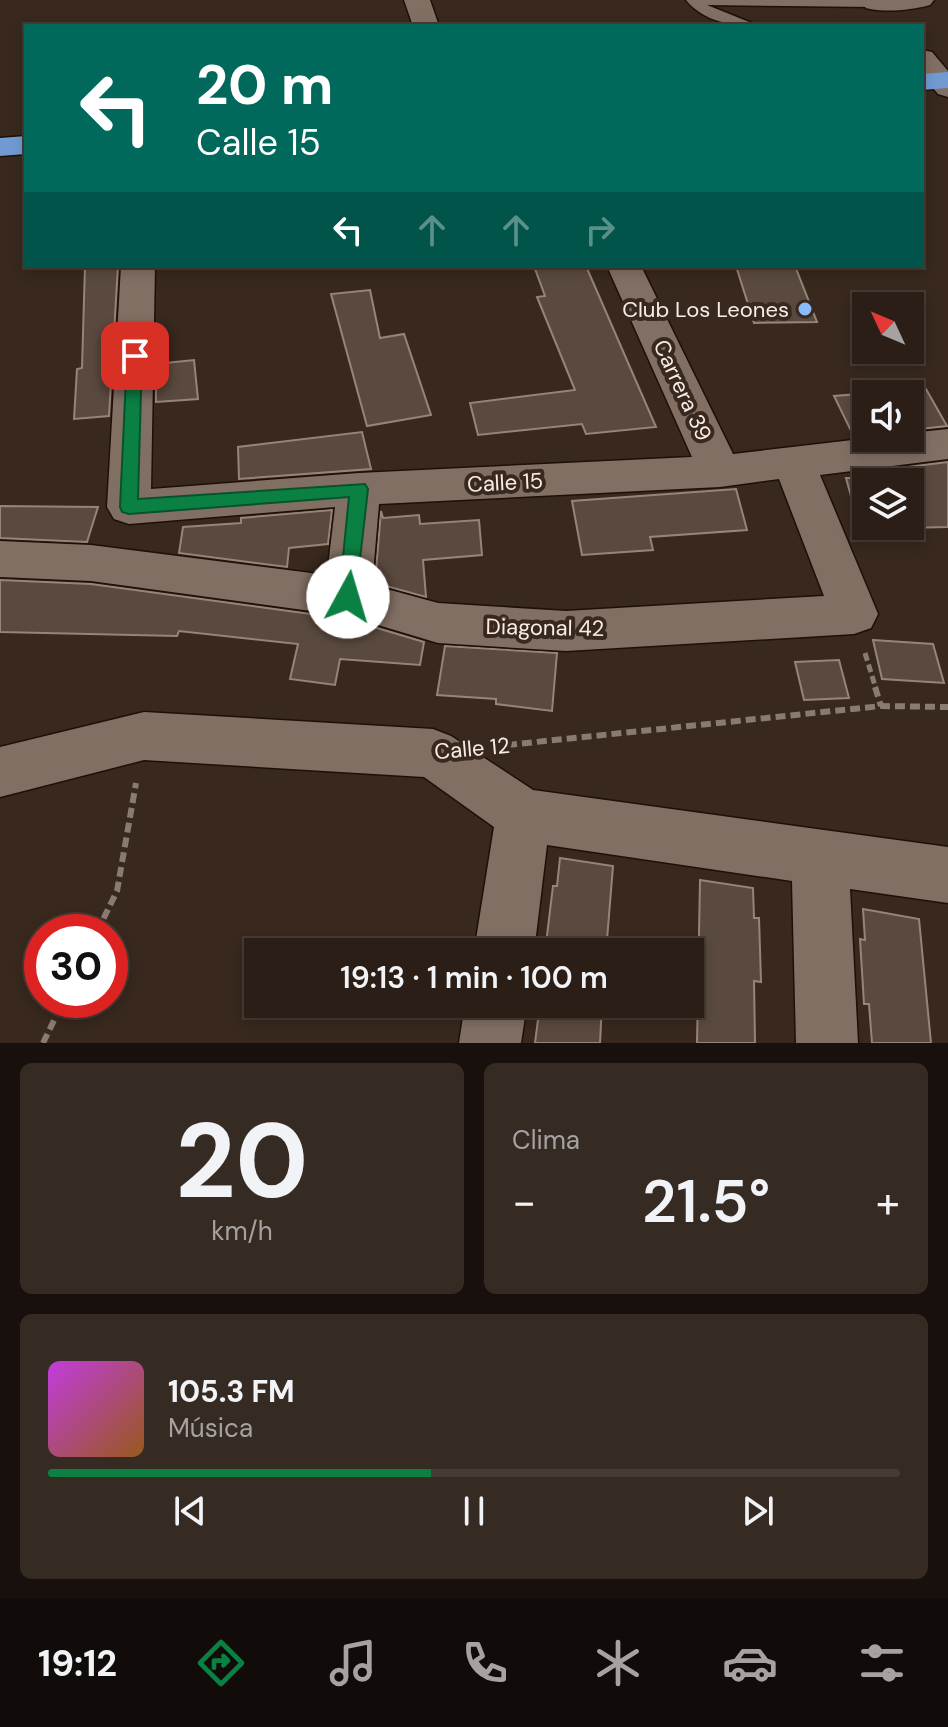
<!DOCTYPE html>
<html lang="es">
<meta charset="utf-8">
<style>
body{margin:0;font-family:"DM Sans",sans-serif;background:#362b23;color:#f1f3f6;height:100vh;display:flex;flex-direction:column;font-size:30px;white-space:nowrap}
*{box-sizing:border-box;margin:0}
p{font-size:26px;color:#a5a2a1}
.icon{flex:none;width:44px;height:44px;fill:none;stroke:currentColor;stroke-width:2;stroke-linecap:round;stroke-linejoin:round}
.map{position:relative;height:1043px;overflow:hidden}
.side{display:flex;flex-direction:column;gap:20px;padding:20px;background:#17100c;flex:1}
.side>*{flex:none}
.banner{position:absolute;left:24px;top:24px;width:900px;height:244px;border-radius:0px;box-shadow:0 4px 12px #0003,0 0 0 2px #463c35;background:#00695c;color:#fff;overflow:hidden}
.needle{width:52px;rotate:314deg}
.buttons{position:absolute;left:852px;top:292px;display:grid;gap:16px}
.buttons a{display:grid;place-items:center;width:72px;height:72px;border-radius:0px;background:#2a1e16;box-shadow:0 4px 12px #0003,0 0 0 2px #463c35;font-size:40px}
.speed{position:absolute;left:24px;top:914px;display:flex;gap:16px;font-size:40px;font-weight:700;text-align:center}
.speed>*{display:grid;place-content:center;width:104px;height:104px;border-radius:50%;background:#2a1e16;box-shadow:0 4px 12px #0003,0 0 0 2px #463c35;line-height:1}
.speed .limit{border:12px solid #d22;background:#fff;color:#111}
.pin{position:absolute;display:grid;place-items:center;width:68px;height:68px;color:#fff;margin:-34px;border-radius:16px;box-shadow:0 4px 12px #0006}
.me{position:absolute;width:88px;margin:-44px;rotate:6deg;stroke-linejoin:round;filter:drop-shadow(0 0 6px #0008)}
.turn{display:flex;align-items:center;gap:28px;height:168px;padding:0 40px;font-size:36px}
.turn .icon{width:104px;height:104px;stroke-width:2.5}
.turn b{display:block;font-size:56px;line-height:68px}
.lanes{display:flex;align-items:center;height:76px;padding:0 40px;background:#0003;justify-content:center;gap:40px;direction:ltr}
.lanes .off{opacity:.35}
.big{font-size:60px;font-weight:600;line-height:1.1}
.side .widget{flex:1;display:flex;flex-direction:column;justify-content:center;gap:12px;min-width:0;padding:0 28px;border-radius:12px;background:#362b23}
.side .dial{align-items:center;gap:0}
.dial b{font-size:104px;line-height:1}
.song{display:flex;align-items:center;gap:24px}
.cover{width:96px;height:96px;border-radius:12px;background:linear-gradient(135deg,hsl(290 70% 55%),hsl(30 70% 35%))}
.played{height:8px;border-radius:4px;background:linear-gradient(90deg,#0b8043 45%,#463c35 45%)}
.keys{display:flex;justify-content:space-around;direction:ltr}
.heat{display:flex;justify-content:space-between;align-items:center;font-size:44px;direction:ltr}
.side .tiles{flex:1;display:grid;gap:20px;grid-template-columns:1fr 1fr}
.widget:last-child{grid-column:span 2}
.trip{position:absolute;left:244px;top:938px;width:460px;height:80px;border-radius:0px;background:#2a1e16;box-shadow:0 4px 12px #0003,0 0 0 2px #463c35;font-weight:600;line-height:80px;text-align:center}
.dock{display:flex;height:128px;justify-content:space-around;align-items:center;background:#110c09;color:#a5a2a1}
.dock .icon{width:56px;height:56px}
.dock .on{color:#0b8043}
.dock b{font-size:36px;color:#f1f3f6}
.map>svg:first-child{display:block}
</style>
<div class="map">
<svg width="948" height="1043" viewBox="0 0 948 1043">
<rect width="100%" height="100%" fill="#38281e"/>
<g fill="#5a493e" stroke="#978478" stroke-width="2" fill-rule="evenodd">
<path d="M 85,266 L 118,266 L 109,416 L 74,419 L 77,369 L 82,368 Z"/>
<path d="M 534,266 L 586,266 L 656,427 L 586,434 L 582,424 L 478,435 L 470,403 L 575,390 L 537,297 L 545,296 Z"/>
<path d="M 736,266 L 795,266 L 817,322 L 754,323 Z"/>
<path d="M 370,290 L 380,338 L 404,334 L 431,415 L 367,426 L 331,294 Z"/>
<path d="M 194,360 L 198,399 L 156,402 L 156,364 Z"/>
<path d="M 926,389 L 947,426 L 910,430 L 910,394 L 866,394 L 866,435 L 854,437 L 834,396 Z"/>
<path d="M 362,432 L 371,469 L 239,479 L 238,447 Z"/>
<path d="M 948,462 L 948,527 L 860,529 L 846,478 L 869,478 L 867,472 ZM 866,482 L 910,482 L 910,526 L 866,526 Z"/>
<path d="M 736,489 L 747,530 L 650,537 L 653,550 L 582,555 L 572,501 Z"/>
<path d="M 0,506 L 98,507 L 87,542 L 0,538 Z"/>
<path d="M 332,510 L 328,544 L 289,548 L 287,567 L 179,553 L 183,527 L 241,523 L 241,518 Z"/>
<path d="M 381,511 L 383,518 L 419,515 L 420,524 L 479,520 L 482,555 L 423,560 L 426,597 L 375,583 Z"/>
<path d="M 0,580 L 91,584 L 347,619 L 424,642 L 420,665 L 340,659 L 335,685 L 290,679 L 298,644 L 179,631 L 177,636 L 0,632 Z"/>
<path d="M 873,640 L 933,644 L 944,683 L 882,679 Z"/>
<path d="M 445,646 L 557,653 L 552,711 L 496,704 L 496,699 L 437,695 Z"/>
<path d="M 839,660 L 849,698 L 804,700 L 795,662 Z"/>
<path d="M 560,858 L 613,866 L 606,952 L 545,952 L 553,886 L 557,886 Z"/>
<path d="M 700,880 L 753,888 L 754,918 L 759,918 L 761,982 L 754,981 L 755,1043 L 697,1043 Z"/>
<path d="M 863,909 L 919,919 L 931,1043 L 872,1043 L 869,1004 L 864,1004 L 860,939 L 865,940 Z"/>
<path d="M 540,1004 L 602,1004 L 600,1043 L 535,1043 Z"/>
</g>
<g fill="none" stroke-linecap="round" stroke-linejoin="round">
<g stroke="#1e1007" stroke-width="3">
<path id="lane" d="M 686,0 L 880,0 L 882,3 L 875,7 L 707,5 L 759,26 C 732,26 704,22 686,0 Z"/>
</g>
<g stroke="#1e1007" stroke-width="3">
<g id="street">
<path d="M 404,0 L 430,0 L 439,26 L 413,26 Z"/>
<path d="M 864,0 L 934,0 L 930,5 C 911,10 885,13 866,8 L 862,3 Z"/>
<path d="M 922,50 L 932,52 L 948,71 L 948,97 L 938,94 L 922,75 Z"/>
<path d="M 121,266 L 155,266 L 151,489 L 359,473 L 692,457 L 607,266 L 641,266 L 733,454 L 870,438 L 910,438 L 910,433 L 948,429 L 948,459 L 820,475 L 878,614 L 871,628 L 854,634 L 566,651 L 438,643 L 348,616 L 91,581 L 0,577 L 0,541 L 91,545 L 327,575 L 335,507 L 129,524 L 114,519 L 107,507 ZM 779,479 L 824,596 L 566,611 L 438,603 L 372,585 L 379,504 L 720,487 Z"/>
<path d="M 144,712 L 433,729 L 451,736 L 533,790 L 948,847 L 948,903 L 850,889 L 858,1043 L 796,1043 L 792,881 L 547,845 L 534,952 L 474,952 L 494,827 L 424,777 L 144,760 L 0,797 L 0,747 Z"/>
<path d="M 465,1004 L 527,1004 L 521,1043 L 459,1043 Z"/>
</g>
</g>
<g stroke="#1e1007" stroke-width="3">
<g id="highway">
<path d="M 948,72 L 948,88 L 922,90 L 922,74 Z"/>
<path d="M 26,136 L 26,154 L 0,156 L 0,138 Z"/>
</g>
</g>
<path stroke="#897b72" stroke-width="5" stroke-dasharray="8 4" stroke-linecap="butt" d="M 865,653 L 876,689"/>
<g stroke="#897b72" stroke-width="6" stroke-dasharray="10 5" stroke-linecap="butt">
<path d="M 875,687 L 881,706"/>
<path d="M 507,745 L 881,706 L 948,707"/>
<path d="M 97,932 L 117,891 L 136,783"/>
<path d="M 43,1043 L 64,1000"/>
</g>
<use href="#lane" fill="#826f64" fill-rule="evenodd"/>
<use href="#street" fill="#826f64" fill-rule="evenodd"/>
<use href="#highway" fill="#719ad3" fill-rule="evenodd"/>
</g>
<path fill="#0b8043" stroke="#07532c" stroke-width="2" d="M 135,351 L 142,356 L 138,499 L 365,484 L 368,489 L 355,603 L 342,603 L 339,597 L 349,497 L 129,514 L 122,512 L 120,507 L 127,356 Z"/>
<circle fill="#8abafc" stroke="#38281e" stroke-width="3" cx="805" cy="309" r="8"/>
<g text-anchor="middle" stroke-width="8" stroke-linejoin="round" paint-order="stroke">
<g font-size="22" fill="#f8ede6" stroke="#38281e" text-anchor="end">
<text x="789" y="317">Club Los Leones</text>
</g>
<g font-size="22" fill="#f8ede6" stroke="#38281e">
<text transform="translate(683 390) rotate(65)" y="8">Carrera 39</text>
<text transform="translate(505 482) rotate(-3)" y="8">Calle 15</text>
<text transform="translate(545 627) rotate(1)" y="8">Diagonal 42</text>
<text transform="translate(472 748) rotate(-5)" y="8">Calle 12</text>
</g>
</g>
</svg>
<div class="buttons">
<a><svg class="needle" viewBox="-14 -14 28 28"><path d="M0-13l5 13h-10z" fill="#e53935"/><path d="M0 13l5-13h-10z" fill="#a5a2a1"/></svg></a>
<a><svg class="icon" aria-label="sound" viewBox="0 0 24 24"><path d="M4 9h4l5-4v14l-5-4H4zM17 9q2 3 0 6"/></svg></a>
<a><svg class="icon" aria-label="layers" viewBox="0 0 24 24"><path d="M12 4l9 5-9 5-9-5zM3 14l9 5 9-5"/></svg></a>
</div>
<div class="speed"><div class="limit">30</div></div>
<div class="pin" style="left:135px;top:356px;background:#d93025"><svg class="icon" aria-label="arrive" viewBox="0 0 24 24"><path d="M6 21V4h12l-3 4 3 4H6"/></svg></div>
<svg class="me" style="left:348px;top:597px" viewBox="-20 -20 40 40"><circle r="19" fill="#fff"/><path d="M0-13L10 11 0 6-10 11z" fill="#0b8043"/></svg>
<div class="trip">19:13 · 1 min · 100 m</div>
<div class="banner">
<div class="turn"><svg class="icon" aria-label="left" viewBox="0 0 24 24"><path d="M17 20v-9H6M10 6l-5 5 5 5"/></svg><div><b>20 m</b>Calle 15</div></div>
<div class="lanes"><svg class="icon" aria-label="left" viewBox="0 0 24 24"><path d="M17 20v-9H6M10 6l-5 5 5 5"/></svg><svg class="icon off" aria-label="ahead" viewBox="0 0 24 24"><path d="M12 20V5M6 11l6-6 6 6"/></svg><svg class="icon off" aria-label="ahead" viewBox="0 0 24 24"><path d="M12 20V5M6 11l6-6 6 6"/></svg><svg class="icon off" aria-label="right" viewBox="0 0 24 24"><path d="M7 20v-9h11M14 6l5 5-5 5"/></svg></div>
</div>
</div>
<section class="side">
<div class="tiles">
<div class="widget dial"><b>20</b><p>km/h</p></div>
<div class="widget"><p>Clima</p>
<div class="heat"><a>−</a><b class="big">21.5°</b><a>+</a></div>
</div>
<div class="widget">
<div class="song"><i class="cover"></i><div><b>105.3 FM</b><p>Música</p></div></div>
<div class="played"></div>
<div class="keys"><svg class="icon" aria-label="previous" viewBox="0 0 24 24"><path d="M18 5L8 12l10 7zM5 5v14"/></svg><svg class="icon" aria-label="pause" viewBox="0 0 24 24"><path d="M8 5v14M16 5v14"/></svg><svg class="icon" aria-label="next" viewBox="0 0 24 24"><path d="M6 5l10 7-10 7zM19 5v14"/></svg></div>
</div>
</div>
</section>
<nav class="dock">
<b>19:12</b>
<svg class="icon on" aria-label="directions" viewBox="0 0 24 24"><path d="M12 3l9 9-9 9-9-9zM9 14v-3h6M13 9l2 2-2 2"/></svg>
<svg class="icon" aria-label="music" viewBox="0 0 24 24"><path d="M9 18V5l10-2v13"/><circle cx="6" cy="18" r="3"/><circle cx="16" cy="16" r="3"/></svg>
<svg class="icon" aria-label="phone" viewBox="0 0 24 24"><path d="M5 4h4l2 5-3 2q2 4 5 5l2-3 5 2v4C11 20 4 13 5 4z"/></svg>
<svg class="icon" aria-label="climate" viewBox="0 0 24 24"><path d="M12 3v18M4 7l16 10M4 17L20 7"/></svg>
<svg class="icon" aria-label="car" viewBox="0 0 24 24"><path d="M5 17H2v-5l4-1 3-4h7l3 4 3 1v5h-3M9 17h6M6 11h13"/><circle cx="7" cy="17" r="2"/><circle cx="17" cy="17" r="2"/></svg>
<svg class="icon" aria-label="filters" viewBox="0 0 24 24"><path d="M4 7h16M4 17h16"/><circle cx="9" cy="7" r="2"/><circle cx="15" cy="17" r="2"/></svg>
</nav>
